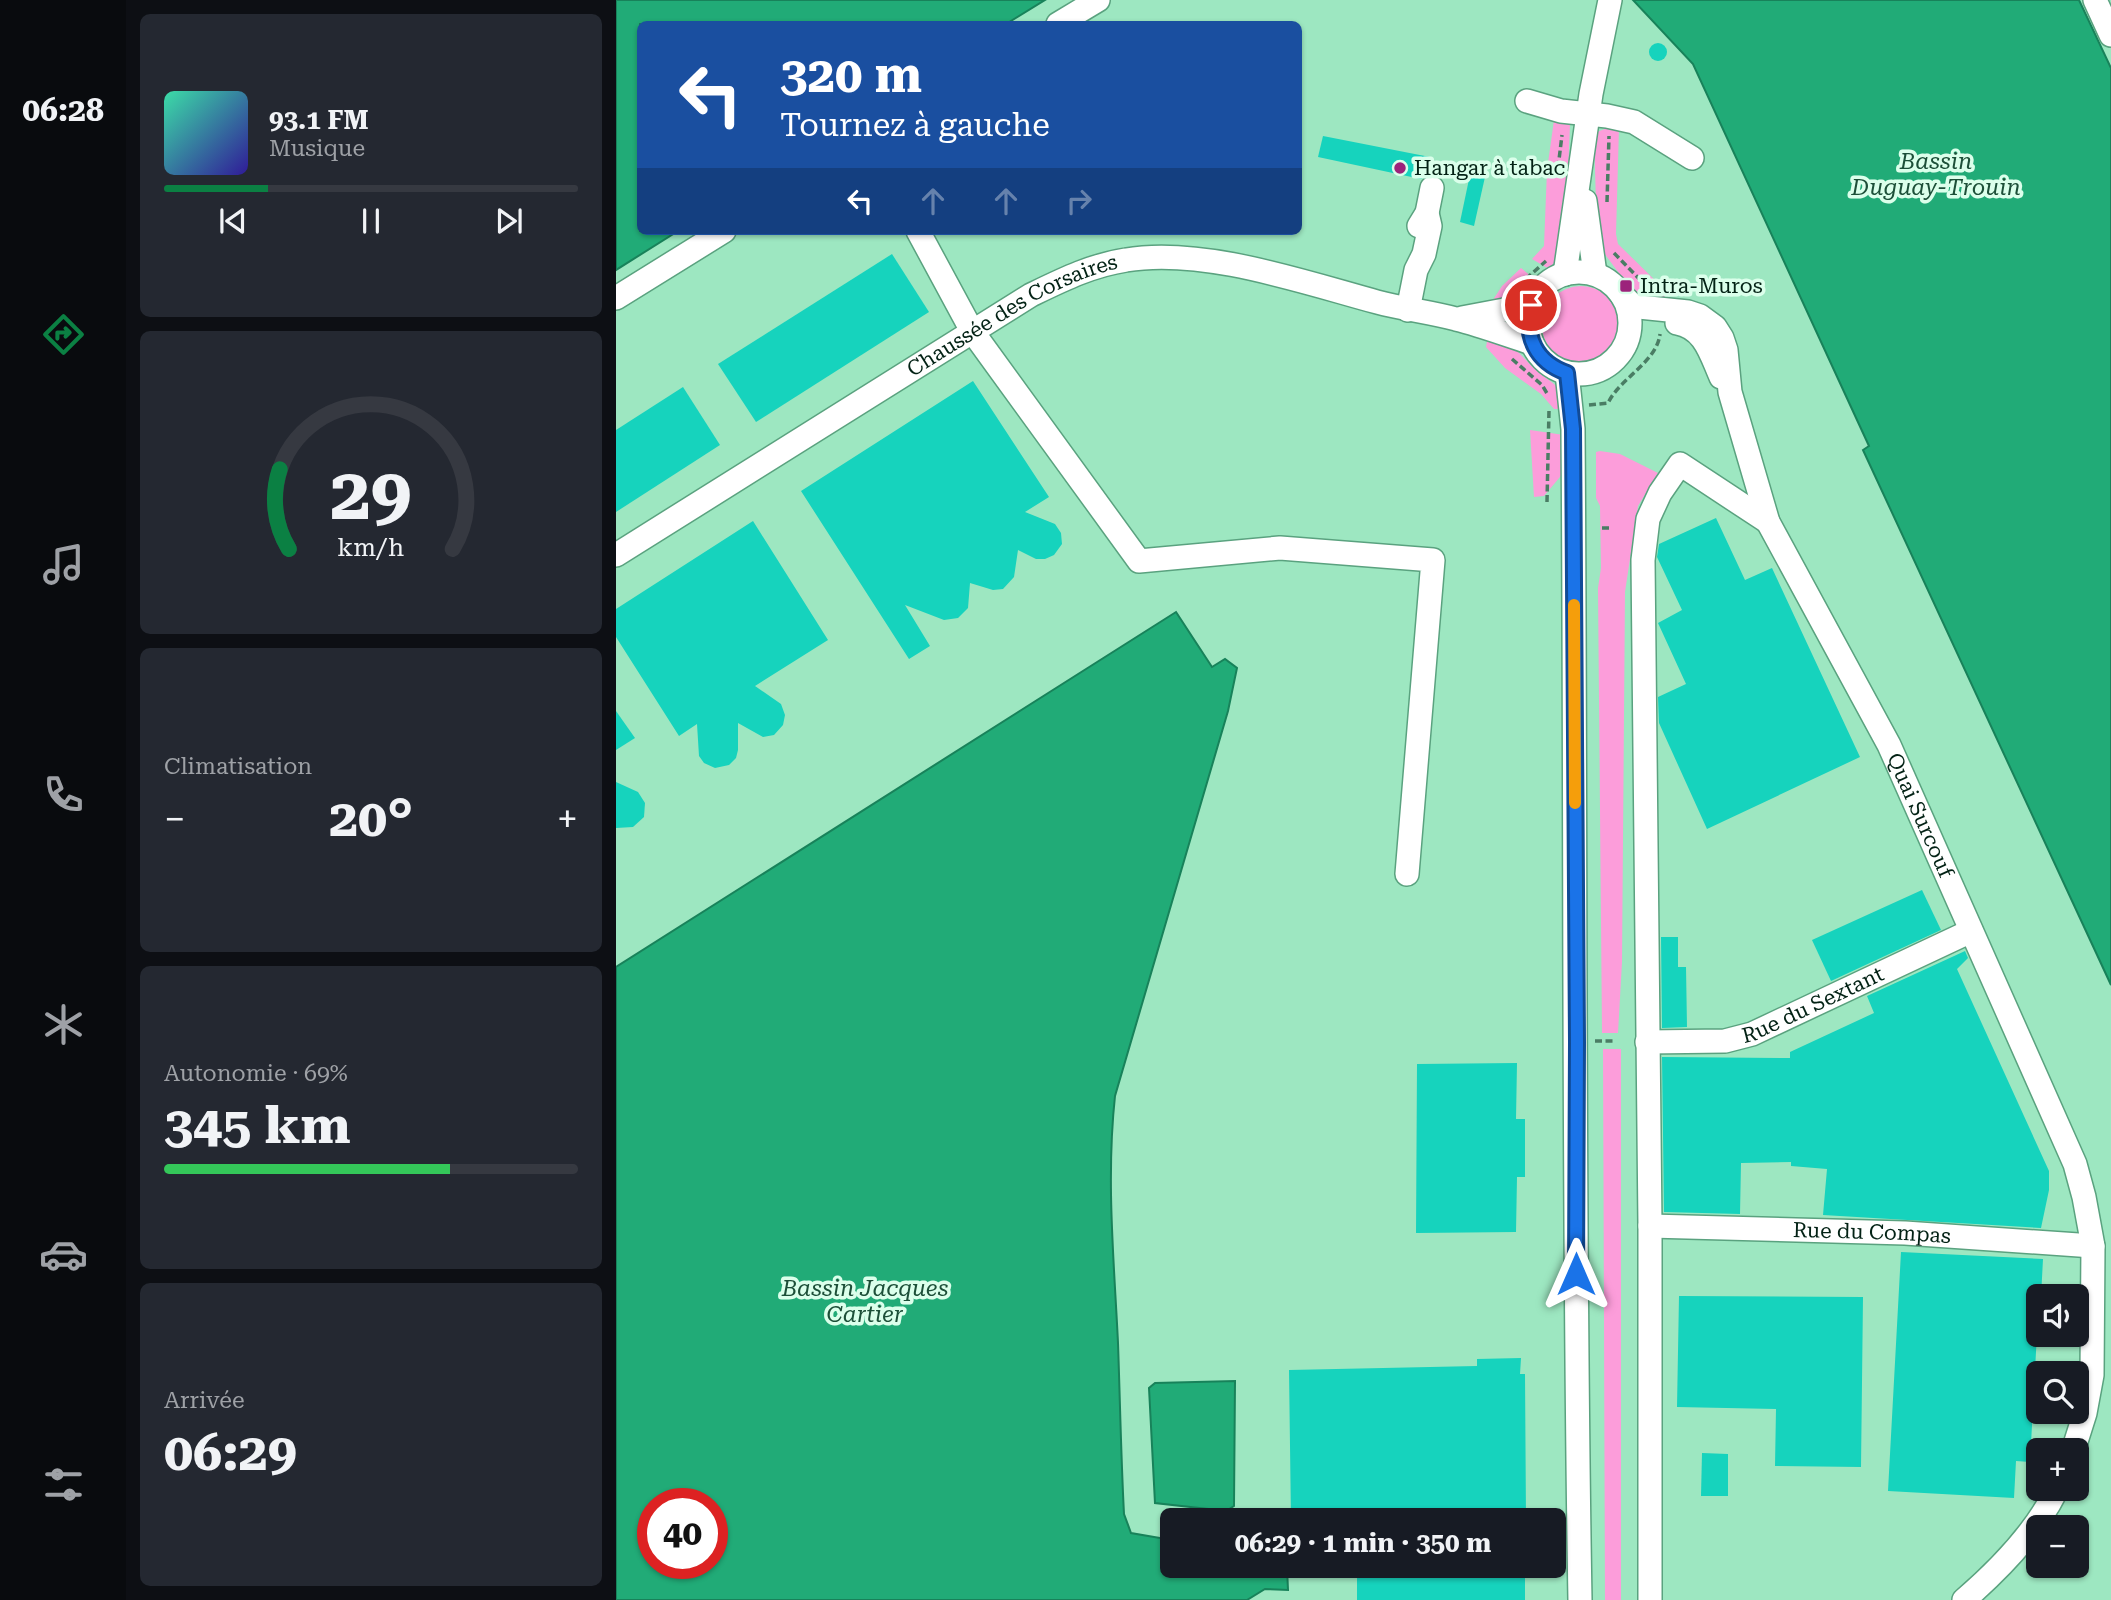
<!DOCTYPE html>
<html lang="fr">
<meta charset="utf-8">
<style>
body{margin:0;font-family:"Roboto Serif",serif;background:#242831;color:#f1f3f6;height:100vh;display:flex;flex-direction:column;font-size:26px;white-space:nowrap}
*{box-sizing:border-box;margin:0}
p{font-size:23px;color:#9ea1a6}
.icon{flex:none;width:38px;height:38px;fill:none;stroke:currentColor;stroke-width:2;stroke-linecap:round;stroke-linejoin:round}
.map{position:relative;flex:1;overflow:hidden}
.details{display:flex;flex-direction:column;gap:14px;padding:14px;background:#0d0f14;width:490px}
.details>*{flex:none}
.guide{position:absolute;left:21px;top:21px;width:665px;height:214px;border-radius:10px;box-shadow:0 2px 5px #0004;background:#1a4fa0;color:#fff;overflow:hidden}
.buttons{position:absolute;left:1410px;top:1284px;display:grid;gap:14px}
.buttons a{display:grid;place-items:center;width:63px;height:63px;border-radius:10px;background:#171b24;box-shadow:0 2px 5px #0004;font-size:35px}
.speed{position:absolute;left:21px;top:1488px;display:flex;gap:14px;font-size:35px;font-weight:700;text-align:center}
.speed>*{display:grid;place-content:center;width:91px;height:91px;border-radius:50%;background:#171b24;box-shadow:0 2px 5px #0004;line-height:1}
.speed .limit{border:10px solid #d22;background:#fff;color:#111}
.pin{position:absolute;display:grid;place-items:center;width:60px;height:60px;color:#fff;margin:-30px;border:4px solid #fff;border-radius:50%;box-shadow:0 2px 7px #0007}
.me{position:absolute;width:77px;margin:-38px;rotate:0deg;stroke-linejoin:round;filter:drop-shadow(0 0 5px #0008)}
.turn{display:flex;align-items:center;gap:24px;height:147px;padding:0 28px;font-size:32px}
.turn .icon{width:91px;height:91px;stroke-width:2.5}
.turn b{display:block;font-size:49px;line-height:60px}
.lanes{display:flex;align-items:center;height:66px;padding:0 28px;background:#0003;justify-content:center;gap:35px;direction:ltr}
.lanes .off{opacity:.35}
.big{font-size:52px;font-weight:700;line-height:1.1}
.details .widget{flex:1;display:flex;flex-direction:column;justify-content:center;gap:10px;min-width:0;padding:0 24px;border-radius:10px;background:#242831}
.details .dial{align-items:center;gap:0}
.dial svg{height:182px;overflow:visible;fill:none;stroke:#363941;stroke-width:7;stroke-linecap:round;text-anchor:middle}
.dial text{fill:#f1f3f6;stroke:none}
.song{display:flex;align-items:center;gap:21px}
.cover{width:84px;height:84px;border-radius:10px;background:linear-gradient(135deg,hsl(160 70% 55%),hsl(250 70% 35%))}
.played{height:7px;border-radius:4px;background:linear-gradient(90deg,#0b8043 25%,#363941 25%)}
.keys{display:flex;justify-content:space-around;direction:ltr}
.heat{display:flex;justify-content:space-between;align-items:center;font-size:38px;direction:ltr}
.charge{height:10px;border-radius:5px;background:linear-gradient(90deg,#34c759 69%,#363941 0)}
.trip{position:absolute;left:544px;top:1508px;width:406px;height:70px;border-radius:10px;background:#171b24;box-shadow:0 2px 5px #0004;font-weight:700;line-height:70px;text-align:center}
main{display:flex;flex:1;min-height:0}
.tabs{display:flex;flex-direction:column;width:126px;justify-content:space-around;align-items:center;background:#090b0e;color:#9ea1a6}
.tabs .icon{width:49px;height:49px}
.tabs .active{color:#0b8043}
.tabs b{font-size:32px;color:#f1f3f6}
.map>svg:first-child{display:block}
</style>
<main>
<nav class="tabs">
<b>06:28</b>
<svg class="icon active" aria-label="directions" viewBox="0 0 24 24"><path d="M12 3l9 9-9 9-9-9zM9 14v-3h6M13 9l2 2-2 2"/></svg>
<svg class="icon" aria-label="music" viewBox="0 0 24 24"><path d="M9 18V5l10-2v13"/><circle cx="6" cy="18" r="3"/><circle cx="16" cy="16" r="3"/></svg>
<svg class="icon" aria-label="phone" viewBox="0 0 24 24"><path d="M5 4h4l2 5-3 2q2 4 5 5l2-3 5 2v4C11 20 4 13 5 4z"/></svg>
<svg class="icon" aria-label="climate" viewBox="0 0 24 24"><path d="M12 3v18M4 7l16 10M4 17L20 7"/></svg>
<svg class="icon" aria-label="car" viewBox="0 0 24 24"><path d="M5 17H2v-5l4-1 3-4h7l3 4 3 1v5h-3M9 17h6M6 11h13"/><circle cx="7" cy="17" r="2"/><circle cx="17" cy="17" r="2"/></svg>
<svg class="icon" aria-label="filters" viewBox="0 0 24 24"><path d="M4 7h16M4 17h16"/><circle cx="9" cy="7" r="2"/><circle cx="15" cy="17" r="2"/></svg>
</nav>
<section class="details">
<div class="widget">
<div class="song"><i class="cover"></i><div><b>93.1 FM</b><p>Musique</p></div></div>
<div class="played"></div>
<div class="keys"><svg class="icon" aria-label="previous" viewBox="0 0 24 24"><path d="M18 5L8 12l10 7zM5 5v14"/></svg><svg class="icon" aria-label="pause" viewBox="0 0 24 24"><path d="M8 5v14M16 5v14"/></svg><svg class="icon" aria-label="next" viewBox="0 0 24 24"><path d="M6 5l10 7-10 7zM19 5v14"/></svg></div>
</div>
<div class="widget dial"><svg viewBox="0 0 100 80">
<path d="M14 69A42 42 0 1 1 86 69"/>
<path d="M14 69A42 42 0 0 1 10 34" stroke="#0b8043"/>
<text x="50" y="56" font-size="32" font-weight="700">29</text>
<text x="50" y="72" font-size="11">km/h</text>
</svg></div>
<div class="widget"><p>Climatisation</p>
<div class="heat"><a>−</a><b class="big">20°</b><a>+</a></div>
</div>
<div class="widget"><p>Autonomie · 69%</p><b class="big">345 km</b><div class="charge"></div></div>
<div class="widget"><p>Arrivée</p><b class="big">06:29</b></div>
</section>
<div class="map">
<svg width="1495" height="1600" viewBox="0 0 1495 1600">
<rect width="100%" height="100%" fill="#9de7c1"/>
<g fill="#fc9dda">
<path d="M 938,120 L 953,120 L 954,124 L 949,249 L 933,269 L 916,259 L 928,246 L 931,170 Z"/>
<path d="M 997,126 L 1003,128 L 1000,234 L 1002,244 L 1049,290 L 1048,305 L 1027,300 L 1017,292 L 985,249 L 980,204 L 978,133 Z"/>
<path d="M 905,268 L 921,281 C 907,302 900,304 875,303 L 886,286 Z"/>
<circle cx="965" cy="325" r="39"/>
<path d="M 872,337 C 901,344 900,352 921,371 C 938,385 946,385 950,409 L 938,409 L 925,394 L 889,368 L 870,347 Z"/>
<path d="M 914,430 L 948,435 L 949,471 L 928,496 L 918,497 Z"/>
<path d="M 984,451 L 1004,454 L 1042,473 L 1022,506 L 1009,592 L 1006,962 L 1002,1033 L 986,1033 L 982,588 L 985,568 L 984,506 L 980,498 L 980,452 Z"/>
<path d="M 987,1049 L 1005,1049 L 1005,1600 L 989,1600 Z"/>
</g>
<g fill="#21ab77" stroke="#18825a" stroke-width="2" fill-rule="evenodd">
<path d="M 0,0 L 429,0 L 390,24 L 24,24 L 24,231 L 62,231 L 0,270 Z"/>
<path d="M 1017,0 L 1463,0 L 1495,68 L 1495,985 L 1247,450 L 1253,446 L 1077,64 Z"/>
<path d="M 560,612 L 596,667 L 609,659 L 621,668 L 612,711 L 499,1096 C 490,1179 498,1260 502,1343 C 504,1400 505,1457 508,1514 L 515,1533 L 556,1540 L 556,1566 L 666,1566 L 671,1568 L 672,1590 L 649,1589 L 631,1600 L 0,1600 L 0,967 ZM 37,1503 L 96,1503 L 96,1563 L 37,1563 Z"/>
<path d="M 619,1381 L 618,1506 L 610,1511 L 539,1503 L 533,1388 L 539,1383 Z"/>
</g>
<g fill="#16d3bd">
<circle cx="1042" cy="52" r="9"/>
<path d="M 707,136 L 814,157 L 811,175 L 805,179 L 702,157 Z"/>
<path d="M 856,165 L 871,168 L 858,226 L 844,222 Z"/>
<path d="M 276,254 L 313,312 L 140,422 L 102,364 Z"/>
<path d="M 357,381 L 433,497 L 409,512 L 439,524 L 445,533 L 446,544 L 438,555 L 429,559 L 420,559 L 402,550 L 398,577 L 387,589 L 377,590 L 354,583 L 352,608 L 342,618 L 328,620 L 289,605 L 314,646 L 293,659 L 185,491 Z"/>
<path d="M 67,387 L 104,445 L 0,512 L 0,430 Z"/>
<path d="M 1100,518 L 1129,580 L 1156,568 L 1244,757 L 1091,829 L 1043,723 L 1042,697 L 1070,684 L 1042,623 L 1066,610 L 1041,557 L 1043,544 Z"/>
<path d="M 137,521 L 212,640 L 139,686 L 165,704 L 169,715 L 167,725 L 158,735 L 147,737 L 122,723 L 122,750 L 120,758 L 113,765 L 99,768 L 88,763 L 83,756 L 81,724 L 63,736 L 0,637 L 0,609 Z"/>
<path d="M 0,711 L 19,738 L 0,750 Z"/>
<path d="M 0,782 L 22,792 L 29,803 L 28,817 L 17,827 L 0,828 Z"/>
<path d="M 1306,890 L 1325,930 L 1215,981 L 1196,940 Z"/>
<path d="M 1045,937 L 1062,937 L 1062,967 L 1070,967 L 1071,1027 L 1046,1028 Z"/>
<path d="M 1349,951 L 1352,958 L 1341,969 L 1433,1171 L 1433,1190 L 1425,1228 L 1207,1215 L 1211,1169 L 1175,1166 L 1175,1162 L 1125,1163 L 1124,1214 L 1048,1212 L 1046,1057 L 1174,1058 L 1174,1052 L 1258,1013 L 1251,996 Z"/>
<path d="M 901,1063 L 900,1119 L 909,1119 L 909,1177 L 901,1177 L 900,1232 L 800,1233 L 801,1064 Z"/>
<path d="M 1285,1252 L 1427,1259 L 1425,1297 L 1423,1297 L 1414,1462 L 1400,1461 L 1398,1498 L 1272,1491 Z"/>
<path d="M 1063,1296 L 1247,1297 L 1245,1467 L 1159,1466 L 1160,1409 L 1061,1407 Z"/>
<path d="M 905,1358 L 904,1374 L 909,1374 L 910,1521 L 675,1521 L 673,1370 L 861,1366 L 861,1359 Z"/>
<path d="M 1086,1453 L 1112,1454 L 1112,1496 L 1085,1496 Z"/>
<rect x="741" y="1566" width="168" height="34"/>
</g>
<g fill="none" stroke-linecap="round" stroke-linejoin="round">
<g stroke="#5aa27f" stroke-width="26">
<g id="minor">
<path d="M 1479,0 L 1495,35"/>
<path d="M 442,24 L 482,0"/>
<path d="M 911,101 L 945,111 L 991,116 L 1018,122 L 1076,158"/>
<path d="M 969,201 L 979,274"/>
<path d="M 803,226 L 811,213 L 816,188"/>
<path d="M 302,231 L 356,331 L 523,561 L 664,548 L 817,560 L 791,874"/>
<circle cx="963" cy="323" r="51"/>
<path d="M 949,274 L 975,94 L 994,0"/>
<path id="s1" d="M 1005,294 L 1015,304 L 1023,307 L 1072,312 L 1084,316 L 1099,327 L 1106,338 L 1110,350 L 1114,392 L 1152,522 L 1273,745 L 1459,1164 L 1468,1197 L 1477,1246 L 1476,1375 L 1469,1413 L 1457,1451"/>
<path d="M 0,298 L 108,231"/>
<path d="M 792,310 L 800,270 L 808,254 L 814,226 L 811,213"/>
<path d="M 846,318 L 915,305"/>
<path d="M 1061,323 C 1089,328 1095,355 1105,377"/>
<path d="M 951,373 L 957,429 C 960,819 957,1210 964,1600"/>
<path id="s2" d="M 0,555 L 415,295 C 446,280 476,265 510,260 C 586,247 687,282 761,302 C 787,309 814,312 840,319 C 865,325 891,335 916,343"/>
<path id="s3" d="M 1031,1042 L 1109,1041 L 1136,1034 L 1355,931"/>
<path id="s4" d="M 1034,1226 L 1289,1233 L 1477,1246"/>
<path d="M 1034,1600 L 1034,1226 L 1027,560 L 1032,519 L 1044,493 L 1064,464 L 1152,522"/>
<path d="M 1348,1600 C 1384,1569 1420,1532 1441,1489"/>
</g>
</g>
<g stroke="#4a7d64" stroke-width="3.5" stroke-dasharray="7 3.5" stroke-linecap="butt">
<path d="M 942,168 L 946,135"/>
<path d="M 991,202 L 993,136"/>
<path d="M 998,253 L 1032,288"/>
<path d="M 902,286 L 930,261"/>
<path d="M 896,359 L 926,385 L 932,395"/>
<path d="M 973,405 L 992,403 C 1004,378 1041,362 1044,334"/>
<path d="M 931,502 L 933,410"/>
<path d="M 986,528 L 994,528"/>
<path d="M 979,1041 L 997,1041"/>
</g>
<use href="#minor" stroke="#fff" stroke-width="23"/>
</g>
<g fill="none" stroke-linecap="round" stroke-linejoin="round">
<g stroke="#114b97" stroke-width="18">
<path id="route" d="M 915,305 C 908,337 920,362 951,373 L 957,429 L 961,1042 L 960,1274"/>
</g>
<use href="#route" stroke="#1a73e8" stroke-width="12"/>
<path stroke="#f59e0b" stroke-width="12" d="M 958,605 L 959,803"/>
</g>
<g fill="#9c237b" stroke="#dbffeb" stroke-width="2.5">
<circle cx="784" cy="168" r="7"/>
<rect x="1003" y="279" width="14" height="14" rx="3.5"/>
</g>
<g text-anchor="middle" stroke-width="7" stroke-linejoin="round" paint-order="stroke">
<g font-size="21" fill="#032215" stroke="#dbffeb" text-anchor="start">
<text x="798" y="175">Hangar à tabac</text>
<text x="1024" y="293">Intra-Muros</text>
</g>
<g font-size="21" fill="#032215" stroke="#dbffeb">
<text dy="7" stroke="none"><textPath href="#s2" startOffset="464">Chaussée des Corsaires</textPath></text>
<text dy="7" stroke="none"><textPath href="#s1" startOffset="637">Quai Surcouf</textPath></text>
<text dy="7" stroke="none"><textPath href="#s3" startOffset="173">Rue du Sextant</textPath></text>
<text dy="7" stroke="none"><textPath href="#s4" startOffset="222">Rue du Compas</textPath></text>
</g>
<g font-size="23" font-style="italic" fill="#1c4f38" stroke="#dbffeb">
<text x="1320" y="169">Bassin<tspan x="1320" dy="26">Duguay-Trouin</tspan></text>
<text x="249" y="1296">Bassin Jacques<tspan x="249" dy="26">Cartier</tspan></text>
</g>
</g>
</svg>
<div class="buttons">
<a><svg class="icon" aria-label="sound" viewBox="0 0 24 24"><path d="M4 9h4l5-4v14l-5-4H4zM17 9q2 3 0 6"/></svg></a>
<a><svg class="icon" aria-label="search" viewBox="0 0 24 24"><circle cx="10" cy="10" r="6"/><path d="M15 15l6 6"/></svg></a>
<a>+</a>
<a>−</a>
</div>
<div class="speed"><div class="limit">40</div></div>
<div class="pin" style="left:915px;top:305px;background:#d93025"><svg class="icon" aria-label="arrive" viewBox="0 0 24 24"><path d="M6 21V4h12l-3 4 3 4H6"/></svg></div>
<svg class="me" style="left:960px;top:1274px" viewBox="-20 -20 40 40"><path d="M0-17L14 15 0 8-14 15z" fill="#1a73e8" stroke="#fff" stroke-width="4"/></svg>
<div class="trip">06:29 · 1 min · 350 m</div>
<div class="guide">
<div class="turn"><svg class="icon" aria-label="left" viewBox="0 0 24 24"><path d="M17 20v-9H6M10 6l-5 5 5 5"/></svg><div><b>320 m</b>Tournez à gauche</div></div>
<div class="lanes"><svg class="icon" aria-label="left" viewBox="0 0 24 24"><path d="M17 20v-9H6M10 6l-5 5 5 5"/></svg><svg class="icon off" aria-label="ahead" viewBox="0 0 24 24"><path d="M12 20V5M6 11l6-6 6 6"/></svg><svg class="icon off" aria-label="ahead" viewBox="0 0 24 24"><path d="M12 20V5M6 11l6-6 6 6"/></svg><svg class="icon off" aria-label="right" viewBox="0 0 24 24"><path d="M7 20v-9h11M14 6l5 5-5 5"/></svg></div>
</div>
</div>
</main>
